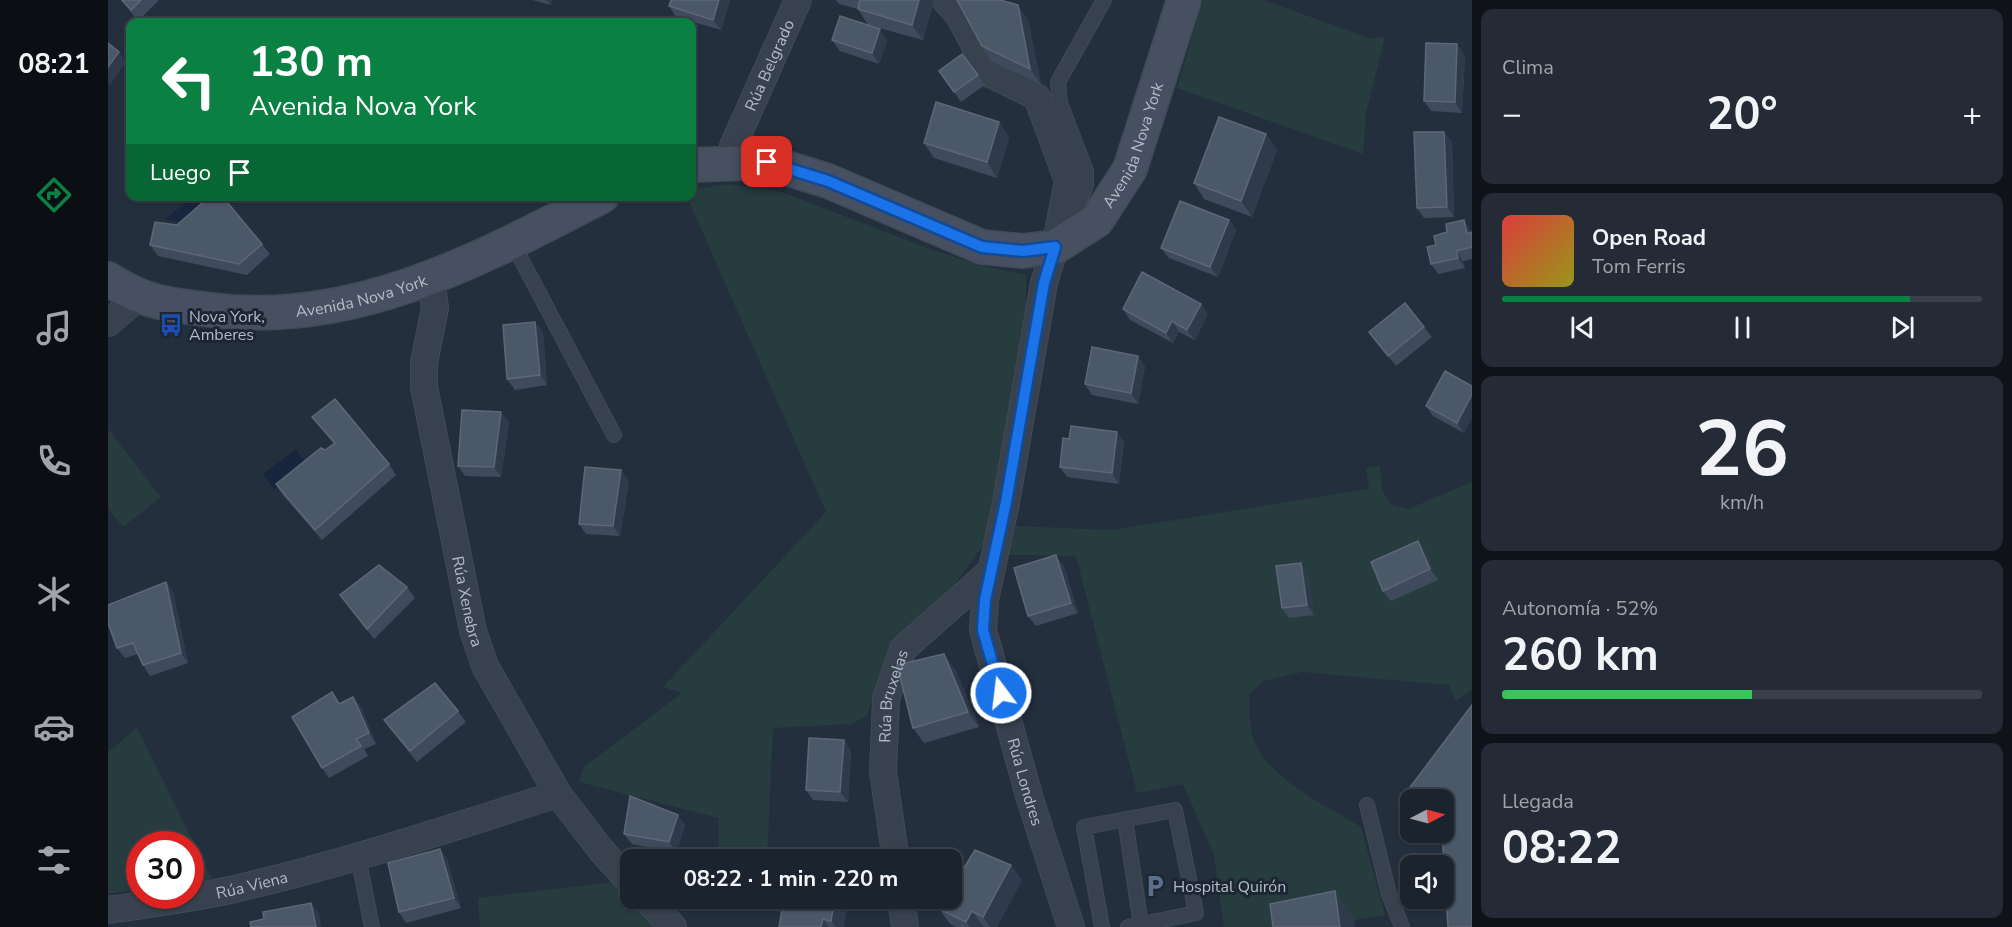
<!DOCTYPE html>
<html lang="es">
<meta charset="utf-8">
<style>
body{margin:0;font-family:"Nunito Sans",sans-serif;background:#242b36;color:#f1f3f6;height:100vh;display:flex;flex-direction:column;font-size:22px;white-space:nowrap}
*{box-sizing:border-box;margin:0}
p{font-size:20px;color:#a0a4aa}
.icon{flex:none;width:33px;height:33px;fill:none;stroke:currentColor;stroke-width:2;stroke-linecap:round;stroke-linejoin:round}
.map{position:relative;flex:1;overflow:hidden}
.side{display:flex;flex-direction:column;gap:9px;padding:9px;background:#0f1319;width:540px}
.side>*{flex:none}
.top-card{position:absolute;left:18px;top:18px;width:570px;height:183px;border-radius:12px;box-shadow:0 2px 4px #0004,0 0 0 2px #39404a;background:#0b8043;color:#fff;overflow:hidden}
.needle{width:39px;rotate:84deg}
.buttons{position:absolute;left:1292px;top:789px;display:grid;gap:12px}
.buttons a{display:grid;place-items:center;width:54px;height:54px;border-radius:12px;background:#1b232e;box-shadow:0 2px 4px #0004,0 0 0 2px #39404a;font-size:30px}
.speed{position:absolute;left:18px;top:831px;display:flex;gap:12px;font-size:30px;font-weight:700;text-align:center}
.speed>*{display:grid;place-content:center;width:78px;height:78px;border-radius:50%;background:#1b232e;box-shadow:0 2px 4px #0004,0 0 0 2px #39404a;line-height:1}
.speed .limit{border:9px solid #d22;background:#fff;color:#111}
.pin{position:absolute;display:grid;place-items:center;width:51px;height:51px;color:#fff;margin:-26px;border-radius:12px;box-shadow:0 3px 9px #0006}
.me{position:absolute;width:66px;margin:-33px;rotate:345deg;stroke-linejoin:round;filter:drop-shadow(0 0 4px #0008)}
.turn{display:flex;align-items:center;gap:21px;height:126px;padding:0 24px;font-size:27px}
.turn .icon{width:78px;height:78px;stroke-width:2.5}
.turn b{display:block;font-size:42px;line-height:51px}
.then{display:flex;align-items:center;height:57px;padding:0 24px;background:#0003;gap:12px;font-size:22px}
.big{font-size:45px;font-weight:700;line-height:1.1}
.side .tile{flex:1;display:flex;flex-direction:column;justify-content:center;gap:9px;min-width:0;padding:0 21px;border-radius:12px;background:#242b36}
.side .dial{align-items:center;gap:0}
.dial b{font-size:78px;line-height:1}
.song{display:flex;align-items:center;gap:18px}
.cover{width:72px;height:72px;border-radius:9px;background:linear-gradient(135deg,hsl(0 70% 55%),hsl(60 70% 35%))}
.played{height:6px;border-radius:3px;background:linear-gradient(90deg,#0b8043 85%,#39404a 85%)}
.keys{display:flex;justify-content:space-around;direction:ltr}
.heat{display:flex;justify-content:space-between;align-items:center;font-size:33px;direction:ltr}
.charge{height:9px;border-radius:4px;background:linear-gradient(90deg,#34c759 52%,#39404a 0)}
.trip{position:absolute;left:512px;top:849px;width:342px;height:60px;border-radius:12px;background:#1b232e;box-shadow:0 2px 4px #0004,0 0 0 2px #39404a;font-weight:700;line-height:60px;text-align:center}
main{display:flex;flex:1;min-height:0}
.dock{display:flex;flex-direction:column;width:108px;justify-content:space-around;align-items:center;background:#0b0e12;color:#a0a4aa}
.dock .icon{width:42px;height:42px}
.dock .current{color:#0b8043}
.dock b{font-size:27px;color:#f1f3f6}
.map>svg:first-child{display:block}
</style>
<main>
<nav class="dock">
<b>08:21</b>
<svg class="icon current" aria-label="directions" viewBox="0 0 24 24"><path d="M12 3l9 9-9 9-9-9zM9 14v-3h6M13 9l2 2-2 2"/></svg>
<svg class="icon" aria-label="music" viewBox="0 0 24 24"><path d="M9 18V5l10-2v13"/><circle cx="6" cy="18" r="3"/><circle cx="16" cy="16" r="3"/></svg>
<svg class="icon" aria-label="phone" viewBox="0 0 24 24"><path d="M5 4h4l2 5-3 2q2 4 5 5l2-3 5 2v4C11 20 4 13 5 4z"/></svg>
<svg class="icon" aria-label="climate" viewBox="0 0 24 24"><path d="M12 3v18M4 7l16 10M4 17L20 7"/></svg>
<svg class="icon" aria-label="car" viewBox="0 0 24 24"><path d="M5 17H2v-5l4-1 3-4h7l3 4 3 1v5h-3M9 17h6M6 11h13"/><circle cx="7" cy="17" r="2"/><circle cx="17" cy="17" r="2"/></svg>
<svg class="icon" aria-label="filters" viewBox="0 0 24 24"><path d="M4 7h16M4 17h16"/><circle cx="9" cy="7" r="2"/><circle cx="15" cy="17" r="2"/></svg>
</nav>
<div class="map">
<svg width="1364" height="927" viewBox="0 0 1364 927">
<rect width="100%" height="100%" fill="#242f3e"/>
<g fill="#263c3f">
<path d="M 1095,0 L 1156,0 L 1261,38 L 1277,37 L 1258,113 L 1255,154 L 1069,88 Z"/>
<path d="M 620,184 L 671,191 L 822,249 L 875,266 L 918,275 L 918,313 L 897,456 L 874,547 L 846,585 L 797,629 L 775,668 L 759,715 L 744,724 L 665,728 L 659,859 L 611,859 L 610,818 L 471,782 L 476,767 L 574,693 L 555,687 L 718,512 L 579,197 L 584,196 L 584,190 Z"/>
<path d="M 0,429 L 53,497 L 15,527 L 0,508 Z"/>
<path d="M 1272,466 L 1274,490 L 1284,505 L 1300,509 L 1364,482 L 1364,690 L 1348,701 L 1341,685 L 1194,672 L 1156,681 L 1141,694 C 1142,708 1141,728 1146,741 C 1162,780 1219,806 1253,827 L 1277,915 L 1205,927 L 1116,927 L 1106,855 L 1075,784 L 1029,793 L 968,556 L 900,555 L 908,526 L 1004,530 L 1261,489 L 1258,468 Z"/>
<path d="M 29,728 L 104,879 L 83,882 L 82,844 L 32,844 L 31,889 L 0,894 L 0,752 Z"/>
<path d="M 506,882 L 549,927 L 372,927 L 370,898 Z"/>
</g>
<g fill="#17263c">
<path d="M 85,197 L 106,197 L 78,223 L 57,219 Z"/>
<path d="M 188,449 L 199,465 L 166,490 L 155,474 Z"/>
</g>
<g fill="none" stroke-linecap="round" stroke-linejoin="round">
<g stroke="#414a57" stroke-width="16">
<g id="service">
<path d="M 970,230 L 965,218 L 978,185 L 978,171 L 952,103 L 950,82 L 996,0"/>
<path d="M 404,242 L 506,435"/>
<path d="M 1259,805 L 1281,894 L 1294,927"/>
<path d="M 1017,819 L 1033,925"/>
<path d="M 250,856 L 264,927"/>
<path d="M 994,927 L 976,827 L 1067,810 L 1088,913 L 1020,927"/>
</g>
</g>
<g stroke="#414a57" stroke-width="28">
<g id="minor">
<path id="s1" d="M 837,0 L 850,14 L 882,74 L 929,97 L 960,181 L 947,247 L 936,283 L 898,503 L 877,600 L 875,630 L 922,799 L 963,927"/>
<path id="s2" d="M 628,163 L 625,146 L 690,0"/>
<path id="s3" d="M 323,279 L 327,308 L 316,363 L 316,387 L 365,631 L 377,666 L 450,794 L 493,850 L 522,882"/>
<path d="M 0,323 L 32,296"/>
<path id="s4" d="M 788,860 L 775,772 L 778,699 L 795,649 L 883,571"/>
<path d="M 537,898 L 565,927"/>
<path d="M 793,898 L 797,927"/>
<path id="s5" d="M 0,910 C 41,904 81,899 122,890 C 233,865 342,828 450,794"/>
</g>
</g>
<g stroke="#414a57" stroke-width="36">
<g id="secondary">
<path id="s6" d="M 584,165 L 659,162 L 720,181 L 874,247 L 915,251 L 947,247 L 989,220 L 1022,169 L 1076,0"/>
<path id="s7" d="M 0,279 C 10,285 21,292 32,296 C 55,305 80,307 104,310 C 245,328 373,259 494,196"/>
</g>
</g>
<use href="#service" stroke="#38414e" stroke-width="14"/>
<use href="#minor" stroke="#38414e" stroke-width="26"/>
<use href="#secondary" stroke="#465061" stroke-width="33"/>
</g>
<g fill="#3f4b5c">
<path d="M 13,0 L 51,0 L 30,21 Z"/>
<path d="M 424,0 L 444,0 L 443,5 Z"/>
<path d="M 563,0 L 622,0 L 613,30 L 568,17 L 561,6 Z"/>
<path d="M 728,0 L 826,0 L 815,40 L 760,25 L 750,9 L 731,4 Z"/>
<path d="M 920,20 L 933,84 L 884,62 L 874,46 Z"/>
<path d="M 724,40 L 779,40 L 771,64 L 732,51 Z"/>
<path d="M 854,54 L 877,85 L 853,102 L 831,71 Z"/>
<path d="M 1357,55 L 1354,113 L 1323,111 L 1316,101 Z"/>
<path d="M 891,122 L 901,138 L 889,178 L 826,158 L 816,143 Z"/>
<path d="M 1336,132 L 1344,142 L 1346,217 L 1316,218 L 1309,208 Z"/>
<path d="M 1158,134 L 1169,150 L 1144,217 L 1096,199 L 1086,183 Z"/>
<path d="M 1121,220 L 1128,230 L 1110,277 L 1061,258 L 1053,248 Z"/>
<path d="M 69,225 L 154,244 L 162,254 L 139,275 L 50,256 L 42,245 Z"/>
<path d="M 1363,231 L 1364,232 L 1364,259 L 1355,261 L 1357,268 L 1330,274 L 1323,264 L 1328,245 Z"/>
<path d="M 1015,309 L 1100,314 L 1087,340 L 1071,332 L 1065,343 L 1022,320 Z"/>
<path d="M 1316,327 L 1324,337 L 1288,366 L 1261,332 Z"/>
<path d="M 435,332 L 439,385 L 407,390 L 399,379 Z"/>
<path d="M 1037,366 L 1030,404 L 984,395 L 977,384 Z"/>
<path d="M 1364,386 L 1356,433 L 1325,416 L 1318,406 Z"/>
<path d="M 204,417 L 281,464 L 288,475 L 214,540 L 175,495 L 168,484 L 226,444 Z"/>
<path d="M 401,422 L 393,477 L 357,476 L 350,466 Z"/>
<path d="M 1009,432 L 1016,442 L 1011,484 L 959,477 L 952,467 L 961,439 Z"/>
<path d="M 521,481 L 512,536 L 478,534 L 471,524 Z"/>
<path d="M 1317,551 L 1330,580 L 1283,601 L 1275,591 Z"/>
<path d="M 956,566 L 970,613 L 928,626 L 920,616 Z"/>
<path d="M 1200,574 L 1206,615 L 1181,618 L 1174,608 Z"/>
<path d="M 58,582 L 65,592 L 80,663 L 42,676 L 35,665 L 30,654 L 17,658 L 9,648 Z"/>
<path d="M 299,587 L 307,598 L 266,639 L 232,595 Z"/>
<path d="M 847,669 L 871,727 L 816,743 L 805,728 Z"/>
<path d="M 245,697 L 253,707 L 268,744 L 256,749 L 260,756 L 221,778 L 214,768 L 232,703 Z"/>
<path d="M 1364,705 L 1364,927 L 1340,927 L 1334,832 L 1335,832 L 1335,800 L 1302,800 L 1302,817 L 1291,802 Z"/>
<path d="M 350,711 L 358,722 L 309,762 L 283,730 L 276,720 Z"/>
<path d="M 736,740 L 743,751 L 740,802 L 705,800 L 698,790 Z"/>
<path d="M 570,815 L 577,826 L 568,853 L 524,844 L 516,834 Z"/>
<path d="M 332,849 L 339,859 L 353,908 L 298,923 L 291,912 Z"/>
<path d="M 914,880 L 889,927 L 876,927 L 875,926 L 874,927 L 848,927 L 842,924 L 831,909 Z"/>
<path d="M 732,902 L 738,911 L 736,927 L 671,927 Z"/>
</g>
<g fill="#2f3b4b">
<path d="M 439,0 L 444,0 L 443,5 Z"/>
<path d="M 611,0 L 622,0 L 613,30 L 605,20 Z"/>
<path d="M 811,0 L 826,0 L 815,40 L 804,25 Z"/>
<path d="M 910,5 L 920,20 L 933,84 L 922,69 Z"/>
<path d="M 772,29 L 779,40 L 771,64 L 764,53 Z"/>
<path d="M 1349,44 L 1357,55 L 1354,113 L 1347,102 Z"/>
<path d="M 11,52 L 18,62 L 2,85 L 0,82 L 0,67 Z"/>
<path d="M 891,122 L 901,138 L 889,178 L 879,162 Z"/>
<path d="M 1336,132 L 1344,142 L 1346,217 L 1339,207 Z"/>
<path d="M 1158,134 L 1169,150 L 1144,217 L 1133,201 Z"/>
<path d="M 1121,220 L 1128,230 L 1110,277 L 1102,267 Z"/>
<path d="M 1356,220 L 1363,231 L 1364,235 L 1359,234 Z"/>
<path d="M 1348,251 L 1355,261 L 1357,268 L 1350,258 Z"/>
<path d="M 1093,304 L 1100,314 L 1087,340 L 1079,330 Z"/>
<path d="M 1064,321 L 1071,332 L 1065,343 L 1058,333 Z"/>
<path d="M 427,322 L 435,332 L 439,385 L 432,375 Z"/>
<path d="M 1030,356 L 1037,366 L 1030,404 L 1023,393 Z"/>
<path d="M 1364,394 L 1364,418 L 1356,433 L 1349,423 Z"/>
<path d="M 393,412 L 401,422 L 393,477 L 386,467 Z"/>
<path d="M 1009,432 L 1016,442 L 1011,484 L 1004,473 Z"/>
<path d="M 513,470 L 521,481 L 512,536 L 505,526 Z"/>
<path d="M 1310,541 L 1317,551 L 1330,580 L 1322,569 Z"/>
<path d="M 948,555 L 956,566 L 970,613 L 963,603 Z"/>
<path d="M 1193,563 L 1200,574 L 1206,615 L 1199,605 Z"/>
<path d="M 58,582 L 65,592 L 80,663 L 73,653 Z"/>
<path d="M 836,654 L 847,669 L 871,727 L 860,712 Z"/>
<path d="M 245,697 L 253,707 L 268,744 L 261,733 Z"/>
<path d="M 736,740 L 743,751 L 740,802 L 732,792 Z"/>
<path d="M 570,815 L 577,826 L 568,853 L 561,842 Z"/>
<path d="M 332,849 L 339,859 L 353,908 L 346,898 Z"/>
<path d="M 903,865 L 914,880 L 889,927 L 882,927 L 875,917 Z"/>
<path d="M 1227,891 L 1246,919 L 1247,927 L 1232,927 Z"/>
<path d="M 722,898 L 732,898 L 732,902 L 738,911 L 736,927 L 728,927 L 723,921 Z"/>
<path d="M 203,903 L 211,913 L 213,927 L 208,927 Z"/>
<path d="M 864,911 L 875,926 L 874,927 L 862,927 L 858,922 Z"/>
<path d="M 715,919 L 720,927 L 713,927 Z"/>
</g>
<g fill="#4b5868" stroke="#5c6777" stroke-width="1.5">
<path d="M 14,0 L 33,0 L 23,10 Z"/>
<path d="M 563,0 L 611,0 L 605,20 L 561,6 Z"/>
<path d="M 752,0 L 811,0 L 804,25 L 750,9 Z"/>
<path d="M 849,0 L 892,0 L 910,5 L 922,69 L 874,46 Z"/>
<path d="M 732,16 L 772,29 L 764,53 L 724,40 Z"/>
<path d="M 0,43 L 11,52 L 0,67 Z"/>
<path d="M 1318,43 L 1349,44 L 1347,102 L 1316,101 Z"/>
<path d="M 854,54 L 870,75 L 846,92 L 831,71 Z"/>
<path d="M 828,102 L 891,122 L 879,162 L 816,143 Z"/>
<path d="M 1111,117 L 1158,134 L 1133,201 L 1086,183 Z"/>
<path d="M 1306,132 L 1336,132 L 1339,207 L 1309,208 Z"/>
<path d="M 102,196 L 114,196 L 154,244 L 131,264 L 42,245 L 47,222 L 69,225 Z"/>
<path d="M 1072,201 L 1121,220 L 1102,267 L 1053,248 Z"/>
<path d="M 1356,220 L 1359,234 L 1364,232 L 1364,247 L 1348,251 L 1350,258 L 1323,264 L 1319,247 L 1328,245 L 1326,236 L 1339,232 L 1338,224 Z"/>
<path d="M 1034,272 L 1093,304 L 1079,330 L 1064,321 L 1058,333 L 1015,309 Z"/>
<path d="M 1297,303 L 1316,327 L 1280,356 L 1261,332 Z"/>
<path d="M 427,322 L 432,375 L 399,379 L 395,325 Z"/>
<path d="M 984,347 L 1030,356 L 1023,393 L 977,384 Z"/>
<path d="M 1337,371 L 1364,386 L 1364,394 L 1349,423 L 1318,406 Z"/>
<path d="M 227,399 L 281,464 L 207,530 L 168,484 L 213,448 L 217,450 L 227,443 L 204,417 Z"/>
<path d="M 354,410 L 393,412 L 386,467 L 350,466 Z"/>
<path d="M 963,426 L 1009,432 L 1004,473 L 952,467 L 955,438 L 961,439 Z"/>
<path d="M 477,467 L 513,470 L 505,526 L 471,524 Z"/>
<path d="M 1310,541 L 1322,569 L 1275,591 L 1263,562 Z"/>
<path d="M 948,555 L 963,603 L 920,616 L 906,568 Z"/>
<path d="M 1193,563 L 1199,605 L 1174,608 L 1168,566 Z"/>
<path d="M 271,565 L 299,587 L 259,629 L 232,595 Z"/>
<path d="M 58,582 L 73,653 L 35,665 L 25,643 L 9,648 L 0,623 L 0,605 Z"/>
<path d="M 836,654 L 860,712 L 805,728 L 789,665 Z"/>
<path d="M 327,683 L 350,711 L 302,751 L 276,720 Z"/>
<path d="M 224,692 L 231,704 L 245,697 L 261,733 L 248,739 L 253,746 L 214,768 L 184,717 Z"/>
<path d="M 1364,705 L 1364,927 L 1340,927 L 1334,832 L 1335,832 L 1335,800 L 1302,800 L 1302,807 L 1291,802 Z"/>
<path d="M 701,738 L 736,740 L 732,792 L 698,790 Z"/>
<path d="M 522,796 L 570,815 L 561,842 L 516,834 Z"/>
<path d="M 332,849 L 346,898 L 291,912 L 280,863 Z"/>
<path d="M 867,850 L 903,865 L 875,917 L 864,911 L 858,922 L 831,909 L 838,898 L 843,898 L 843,889 Z"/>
<path d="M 1227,891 L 1232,927 L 1165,927 L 1162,904 Z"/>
<path d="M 676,898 L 727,898 L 723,921 L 715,919 L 713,927 L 671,927 Z"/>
<path d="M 203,903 L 208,927 L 143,927 L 142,922 L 156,919 L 155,912 Z"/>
</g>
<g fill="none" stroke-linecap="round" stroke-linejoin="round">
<g stroke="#114b97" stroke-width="15">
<path id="route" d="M 659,162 L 720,181 L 874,247 L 915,251 L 947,247 L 936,283 L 898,502 L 877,600 L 875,630 L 893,693"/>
</g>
<use href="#route" stroke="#1a73e8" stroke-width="10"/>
</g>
<defs>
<g id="bus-bare" transform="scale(1.8)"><path d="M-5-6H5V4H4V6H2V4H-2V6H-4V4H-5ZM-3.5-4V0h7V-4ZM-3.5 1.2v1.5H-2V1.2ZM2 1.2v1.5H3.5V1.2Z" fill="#1a4fb4" stroke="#1d2633" stroke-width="2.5" paint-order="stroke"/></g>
<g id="parking-bare" transform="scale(1.8)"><path d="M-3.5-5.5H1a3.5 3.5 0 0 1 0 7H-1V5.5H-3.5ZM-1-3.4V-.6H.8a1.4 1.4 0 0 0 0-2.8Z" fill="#5c6f8a" stroke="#1d2633" stroke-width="2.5" paint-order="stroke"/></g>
</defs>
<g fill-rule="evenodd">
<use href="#bus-bare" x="63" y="325"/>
<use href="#parking-bare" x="1047" y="886"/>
</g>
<g text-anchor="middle" stroke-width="6" stroke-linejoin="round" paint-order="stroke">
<g font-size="16" fill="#b4bcc9" stroke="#1d2633">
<text dy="6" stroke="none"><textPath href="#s2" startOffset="106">Rúa Belgrado</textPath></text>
<text dy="6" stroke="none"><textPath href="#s6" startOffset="514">Avenida Nova York</textPath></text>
<text dy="6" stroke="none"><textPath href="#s7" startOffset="261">Avenida Nova York</textPath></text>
<text dy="6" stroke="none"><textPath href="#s3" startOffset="328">Rúa Xenebra</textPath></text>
<text dy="6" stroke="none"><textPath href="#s4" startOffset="166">Rúa Bruxelas</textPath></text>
<text dy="6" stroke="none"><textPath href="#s1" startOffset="844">Rúa Londres</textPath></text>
<text dy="6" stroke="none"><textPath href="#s5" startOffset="146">Rúa Viena</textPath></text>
</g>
<g font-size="16" fill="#b4bcc9" stroke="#1d2633" text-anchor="start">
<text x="81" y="322">Nova York,<tspan x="81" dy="18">Amberes</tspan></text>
<text x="1065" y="892">Hospital Quirón</text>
</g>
</g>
</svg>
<div class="buttons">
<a><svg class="needle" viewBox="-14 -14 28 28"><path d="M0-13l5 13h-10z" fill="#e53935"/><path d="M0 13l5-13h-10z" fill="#a0a4aa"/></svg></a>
<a><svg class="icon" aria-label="sound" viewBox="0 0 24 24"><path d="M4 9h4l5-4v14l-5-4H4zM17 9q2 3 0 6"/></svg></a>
</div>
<div class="speed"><div class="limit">30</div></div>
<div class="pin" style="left:659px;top:162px;background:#d93025"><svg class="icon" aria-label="arrive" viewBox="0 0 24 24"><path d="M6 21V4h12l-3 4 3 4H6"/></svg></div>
<svg class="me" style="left:893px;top:693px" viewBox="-20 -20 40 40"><circle r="17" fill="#1a73e8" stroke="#fff" stroke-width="3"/><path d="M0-11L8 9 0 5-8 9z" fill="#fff"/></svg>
<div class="trip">08:22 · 1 min · 220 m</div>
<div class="top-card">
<div class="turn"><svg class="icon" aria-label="left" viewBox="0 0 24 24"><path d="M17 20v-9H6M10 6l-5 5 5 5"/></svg><div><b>130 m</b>Avenida Nova York</div></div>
<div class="then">Luego<svg class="icon" aria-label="arrive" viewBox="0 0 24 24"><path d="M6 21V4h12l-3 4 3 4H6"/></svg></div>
</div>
</div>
<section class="side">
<div class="tile"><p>Clima</p>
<div class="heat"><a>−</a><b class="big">20°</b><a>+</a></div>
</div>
<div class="tile">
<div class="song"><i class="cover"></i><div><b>Open Road</b><p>Tom Ferris</p></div></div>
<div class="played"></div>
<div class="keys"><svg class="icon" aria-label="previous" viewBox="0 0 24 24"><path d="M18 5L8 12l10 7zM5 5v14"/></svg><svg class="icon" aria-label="pause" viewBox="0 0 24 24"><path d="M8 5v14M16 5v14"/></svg><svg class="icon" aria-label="next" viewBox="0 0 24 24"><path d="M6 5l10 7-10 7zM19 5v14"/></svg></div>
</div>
<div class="tile dial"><b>26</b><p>km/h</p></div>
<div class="tile"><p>Autonomía · 52%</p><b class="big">260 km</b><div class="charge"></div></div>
<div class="tile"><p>Llegada</p><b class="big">08:22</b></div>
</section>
</main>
